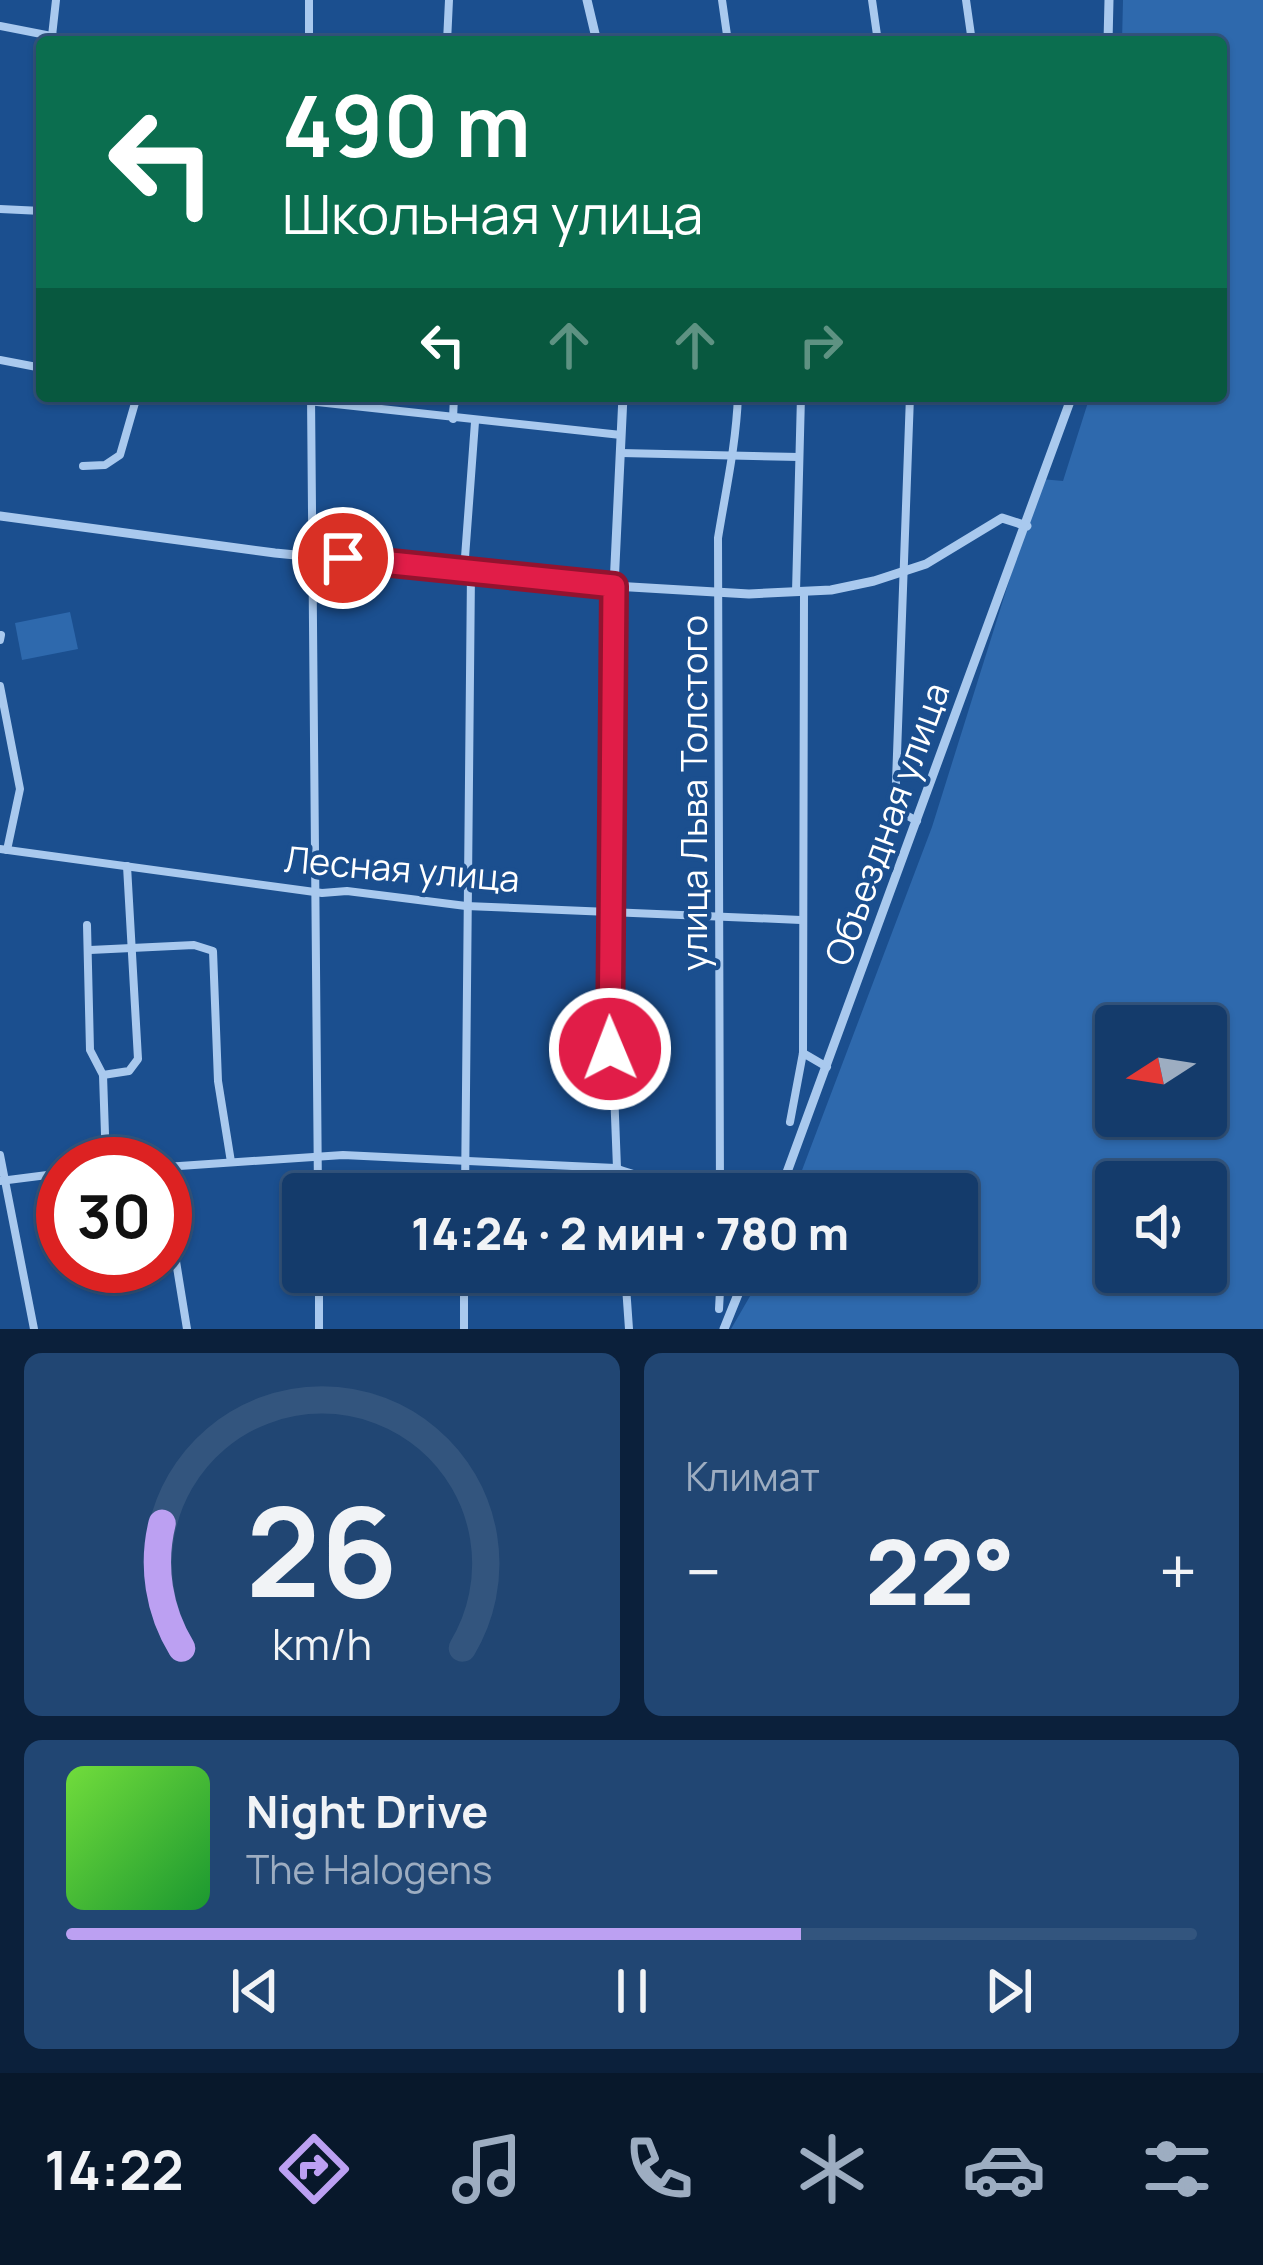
<!DOCTYPE html>
<html lang="ru">
<meta charset="utf-8">
<style>
body{margin:0;font-family:Manrope,sans-serif;background:#214673;color:#f1f3f6;height:100vh;display:flex;flex-direction:column;font-size:45px;white-space:nowrap}
*{box-sizing:border-box;margin:0}
p{font-size:39px;color:#9dadc1}
.icon{flex:none;width:66px;height:66px;fill:none;stroke:currentColor;stroke-width:2;stroke-linecap:round;stroke-linejoin:round}
.map{position:relative;height:1329px;overflow:hidden}
.drawer{display:flex;flex-direction:column;gap:24px;padding:24px;background:#0b203b;flex:1}
.drawer>*{flex:none}
.banner{position:absolute;left:36px;top:36px;width:1191px;height:366px;border-radius:12px;box-shadow:0 3px 9px #0004,0 0 0 3px #33557e;background:#0b6e4f;color:#fff;overflow:hidden}
.needle{width:78px;rotate:258deg}
.fabs{position:absolute;left:1095px;top:1005px;display:grid;gap:24px}
.fabs a{display:grid;place-items:center;width:132px;height:132px;border-radius:12px;background:#143b6b;box-shadow:0 3px 9px #0004,0 0 0 3px #33557e;font-size:60px}
.speed{position:absolute;left:36px;top:1137px;display:flex;gap:24px;font-size:60px;font-weight:700;text-align:center}
.speed>*{display:grid;place-content:center;width:156px;height:156px;border-radius:50%;background:#143b6b;box-shadow:0 3px 9px #0004,0 0 0 3px #33557e;line-height:1}
.speed .limit{border:18px solid #d22;background:#fff;color:#111}
.pin{position:absolute;display:grid;place-items:center;width:102px;height:102px;color:#fff;margin:-51px;border:6px solid #fff;border-radius:50%;box-shadow:0 3px 12px #0007}
.me{position:absolute;width:132px;margin:-66px;rotate:359deg;stroke-linejoin:round;filter:drop-shadow(0 0 9px #0008)}
.turn{display:flex;align-items:center;gap:42px;height:252px;padding:0 48px;font-size:54px}
.turn .icon{width:156px;height:156px;stroke-width:2.5}
.turn b{display:block;font-size:84px;line-height:102px}
.lanes{display:flex;align-items:center;height:114px;padding:0 48px;background:#0003;justify-content:center;gap:60px;direction:ltr}
.lanes .off{opacity:.35}
.big{font-size:90px;font-weight:800;line-height:1.1}
.drawer .widget{flex:1;display:flex;flex-direction:column;justify-content:center;gap:18px;min-width:0;padding:0 42px;border-radius:18px;background:#214673}
.drawer .dial{align-items:center;gap:0}
.dial svg{height:312px;overflow:visible;fill:none;stroke:#33557e;stroke-width:7;stroke-linecap:round;text-anchor:middle}
.dial text{fill:#f1f3f6;stroke:none}
.song{display:flex;align-items:center;gap:36px}
.cover{width:144px;height:144px;border-radius:18px;background:linear-gradient(135deg,hsl(100 70% 55%),hsl(130 70% 35%))}
.played{height:12px;border-radius:6px;background:linear-gradient(90deg,#bca0f2 65%,#33557e 65%)}
.keys{display:flex;justify-content:space-around;direction:ltr}
.heat{display:flex;justify-content:space-between;align-items:center;font-size:66px;direction:ltr}
.drawer .tiles{flex:1;display:grid;gap:24px;grid-template-columns:1fr 1fr}
.widget:last-child{grid-column:span 2}
.trip{position:absolute;left:282px;top:1173px;width:696px;height:120px;border-radius:12px;background:#143b6b;box-shadow:0 3px 9px #0004,0 0 0 3px #33557e;font-weight:800;line-height:120px;text-align:center}
.tab-bar{display:flex;height:192px;justify-content:space-around;align-items:center;background:#08182b;color:#9dadc1}
.tab-bar .icon{width:84px;height:84px}
.tab-bar .selected{color:#bca0f2}
.tab-bar b{font-size:54px;color:#f1f3f6}
.map>svg:first-child{display:block}
</style>
<div class="map">
<svg width="1263" height="1329" viewBox="0 0 1263 1329">
<rect width="100%" height="100%" fill="#1b4f8f"/>
<g fill="#2e69ad" fill-rule="evenodd">
<path d="M 1123,0 L 1263,0 L 1263,1329 L 731,1329 L 764,1272 L 957,1272 L 957,1194 L 793,1194 L 932,827 L 1041,479 L 1063,481 L 1090,396 L 1221,396 L 1221,42 L 1122,42 ZM 1116,1026 L 1206,1026 L 1206,1116 L 1116,1116 ZM 1116,1182 L 1206,1182 L 1206,1272 L 1116,1272 Z"/>
<path d="M 70,612 L 78,649 L 22,660 L 15,623 Z"/>
</g>
<g fill="none" stroke-linecap="round" stroke-linejoin="round">
<g stroke="#a9c9ee" stroke-width="8">
<path d="M 722,0 L 728,42"/>
<path d="M 872,0 L 878,42"/>
<path d="M 966,0 L 972,42"/>
<path d="M 0,26 L 82,42"/>
<path d="M 52,36 L 56,0"/>
<path d="M 309,42 L 309,0"/>
<path d="M 447,42 L 449,0"/>
<path d="M 0,209 L 42,211"/>
<path d="M 0,360 L 42,368"/>
<path d="M 262,396 L 621,435"/>
<path d="M 311,396 L 318,1194"/>
<path d="M 910,396 L 895,809 L 917,821"/>
<path d="M 453,419 L 454,396"/>
<path d="M 621,453 L 799,457"/>
<path d="M 83,466 L 105,465 L 120,455 L 137,396"/>
<path d="M 464,571 L 475,422"/>
<path d="M 614,586 L 608,934 L 618,1194"/>
<path d="M 796,592 L 801,396"/>
<path d="M 0,640 L 1,635"/>
<path d="M 0,686 L 20,789 L 7,850"/>
<path d="M 0,849 L 322,893 L 347,891 L 466,906 L 801,920"/>
<path d="M 87,925 L 90,1050 L 103,1075"/>
<path d="M 90,950 L 194,945 L 213,951 L 218,1081 L 231,1162"/>
<path d="M 803,1053 L 827,1067"/>
<path d="M 790,1122 L 803,1053 L 804,593"/>
<path d="M 0,1155 L 34,1329"/>
<path d="M 106,1164 L 103,1075 L 129,1071 L 138,1059 L 127,866"/>
<path d="M 165,1167 L 343,1155 L 615,1168 C 658,1185 737,1189 783,1182"/>
<path d="M 0,1181 L 63,1173"/>
<path d="M 465,1194 L 471,572"/>
<path d="M 720,1194 L 718,538 C 726,489 736,445 738,396"/>
<path d="M 165,1232 L 174,1249 L 187,1329"/>
<path d="M 319,1272 L 319,1329"/>
<path d="M 625,1272 L 629,1329"/>
<path d="M 719,1309 L 721,1272"/>
<path d="M 464,1329 L 464,1272"/>
</g>
<g stroke="#a9c9ee" stroke-width="9">
<path d="M 587,0 L 597,42"/>
<path d="M 1108,42 L 1109,0"/>
<path d="M 0,516 L 275,553 L 614,586 L 749,594 L 831,590 L 874,581 L 926,564 L 1002,518 L 1027,526"/>
<path d="M 614,586 L 623,396"/>
<path d="M 779,1194 L 1072,396"/>
<path d="M 724,1329 L 747,1272"/>
</g>
</g>
<g fill="none" stroke-linecap="round" stroke-linejoin="round">
<g stroke="#92132f" stroke-width="30">
<path id="route" d="M 343,558 L 614,586 L 610,1049"/>
</g>
<use href="#route" stroke="#e11d48" stroke-width="21"/>
</g>
<g text-anchor="middle" stroke-width="9" stroke-linejoin="round" paint-order="stroke">
<g font-size="36" fill="#fff" stroke="#1b4f8f">
<text transform="translate(694 793) rotate(-90)" y="13">улица Льва Толстого</text>
<text transform="translate(887 824) rotate(-70)" y="13">Объездная улица</text>
<text transform="translate(402 869) rotate(5)" y="13">Лесная улица</text>
</g>
</g>
</svg>
<div class="fabs">
<a><svg class="needle" viewBox="-14 -14 28 28"><path d="M0-13l5 13h-10z" fill="#e53935"/><path d="M0 13l5-13h-10z" fill="#9dadc1"/></svg></a>
<a><svg class="icon" aria-label="sound" viewBox="0 0 24 24"><path d="M4 9h4l5-4v14l-5-4H4zM17 9q2 3 0 6"/></svg></a>
</div>
<div class="speed"><div class="limit">30</div></div>
<div class="pin" style="left:343px;top:558px;background:#d93025"><svg class="icon" aria-label="arrive" viewBox="0 0 24 24"><path d="M6 21V4h12l-3 4 3 4H6"/></svg></div>
<svg class="me" style="left:610px;top:1049px" viewBox="-20 -20 40 40"><circle r="17" fill="#e11d48" stroke="#fff" stroke-width="3"/><path d="M0-11L8 9 0 5-8 9z" fill="#fff"/></svg>
<div class="trip">14:24 · 2 мин · 780 m</div>
<div class="banner">
<div class="turn"><svg class="icon" aria-label="left" viewBox="0 0 24 24"><path d="M17 20v-9H6M10 6l-5 5 5 5"/></svg><div><b>490 m</b>Школьная улица</div></div>
<div class="lanes"><svg class="icon" aria-label="left" viewBox="0 0 24 24"><path d="M17 20v-9H6M10 6l-5 5 5 5"/></svg><svg class="icon off" aria-label="ahead" viewBox="0 0 24 24"><path d="M12 20V5M6 11l6-6 6 6"/></svg><svg class="icon off" aria-label="ahead" viewBox="0 0 24 24"><path d="M12 20V5M6 11l6-6 6 6"/></svg><svg class="icon off" aria-label="right" viewBox="0 0 24 24"><path d="M7 20v-9h11M14 6l5 5-5 5"/></svg></div>
</div>
</div>
<section class="drawer">
<div class="tiles">
<div class="widget dial"><svg viewBox="0 0 100 80">
<path d="M14 69A42 42 0 1 1 86 69"/>
<path d="M14 69A42 42 0 0 1 9 37" stroke="#bca0f2"/>
<text x="50" y="56" font-size="32" font-weight="700">26</text>
<text x="50" y="72" font-size="11">km/h</text>
</svg></div>
<div class="widget"><p>Климат</p>
<div class="heat"><a>−</a><b class="big">22°</b><a>+</a></div>
</div>
<div class="widget">
<div class="song"><i class="cover"></i><div><b>Night Drive</b><p>The Halogens</p></div></div>
<div class="played"></div>
<div class="keys"><svg class="icon" aria-label="previous" viewBox="0 0 24 24"><path d="M18 5L8 12l10 7zM5 5v14"/></svg><svg class="icon" aria-label="pause" viewBox="0 0 24 24"><path d="M8 5v14M16 5v14"/></svg><svg class="icon" aria-label="next" viewBox="0 0 24 24"><path d="M6 5l10 7-10 7zM19 5v14"/></svg></div>
</div>
</div>
</section>
<nav class="tab-bar">
<b>14:22</b>
<svg class="icon selected" aria-label="directions" viewBox="0 0 24 24"><path d="M12 3l9 9-9 9-9-9zM9 14v-3h6M13 9l2 2-2 2"/></svg>
<svg class="icon" aria-label="music" viewBox="0 0 24 24"><path d="M9 18V5l10-2v13"/><circle cx="6" cy="18" r="3"/><circle cx="16" cy="16" r="3"/></svg>
<svg class="icon" aria-label="phone" viewBox="0 0 24 24"><path d="M5 4h4l2 5-3 2q2 4 5 5l2-3 5 2v4C11 20 4 13 5 4z"/></svg>
<svg class="icon" aria-label="climate" viewBox="0 0 24 24"><path d="M12 3v18M4 7l16 10M4 17L20 7"/></svg>
<svg class="icon" aria-label="car" viewBox="0 0 24 24"><path d="M5 17H2v-5l4-1 3-4h7l3 4 3 1v5h-3M9 17h6M6 11h13"/><circle cx="7" cy="17" r="2"/><circle cx="17" cy="17" r="2"/></svg>
<svg class="icon" aria-label="filters" viewBox="0 0 24 24"><path d="M4 7h16M4 17h16"/><circle cx="9" cy="7" r="2"/><circle cx="15" cy="17" r="2"/></svg>
</nav>
